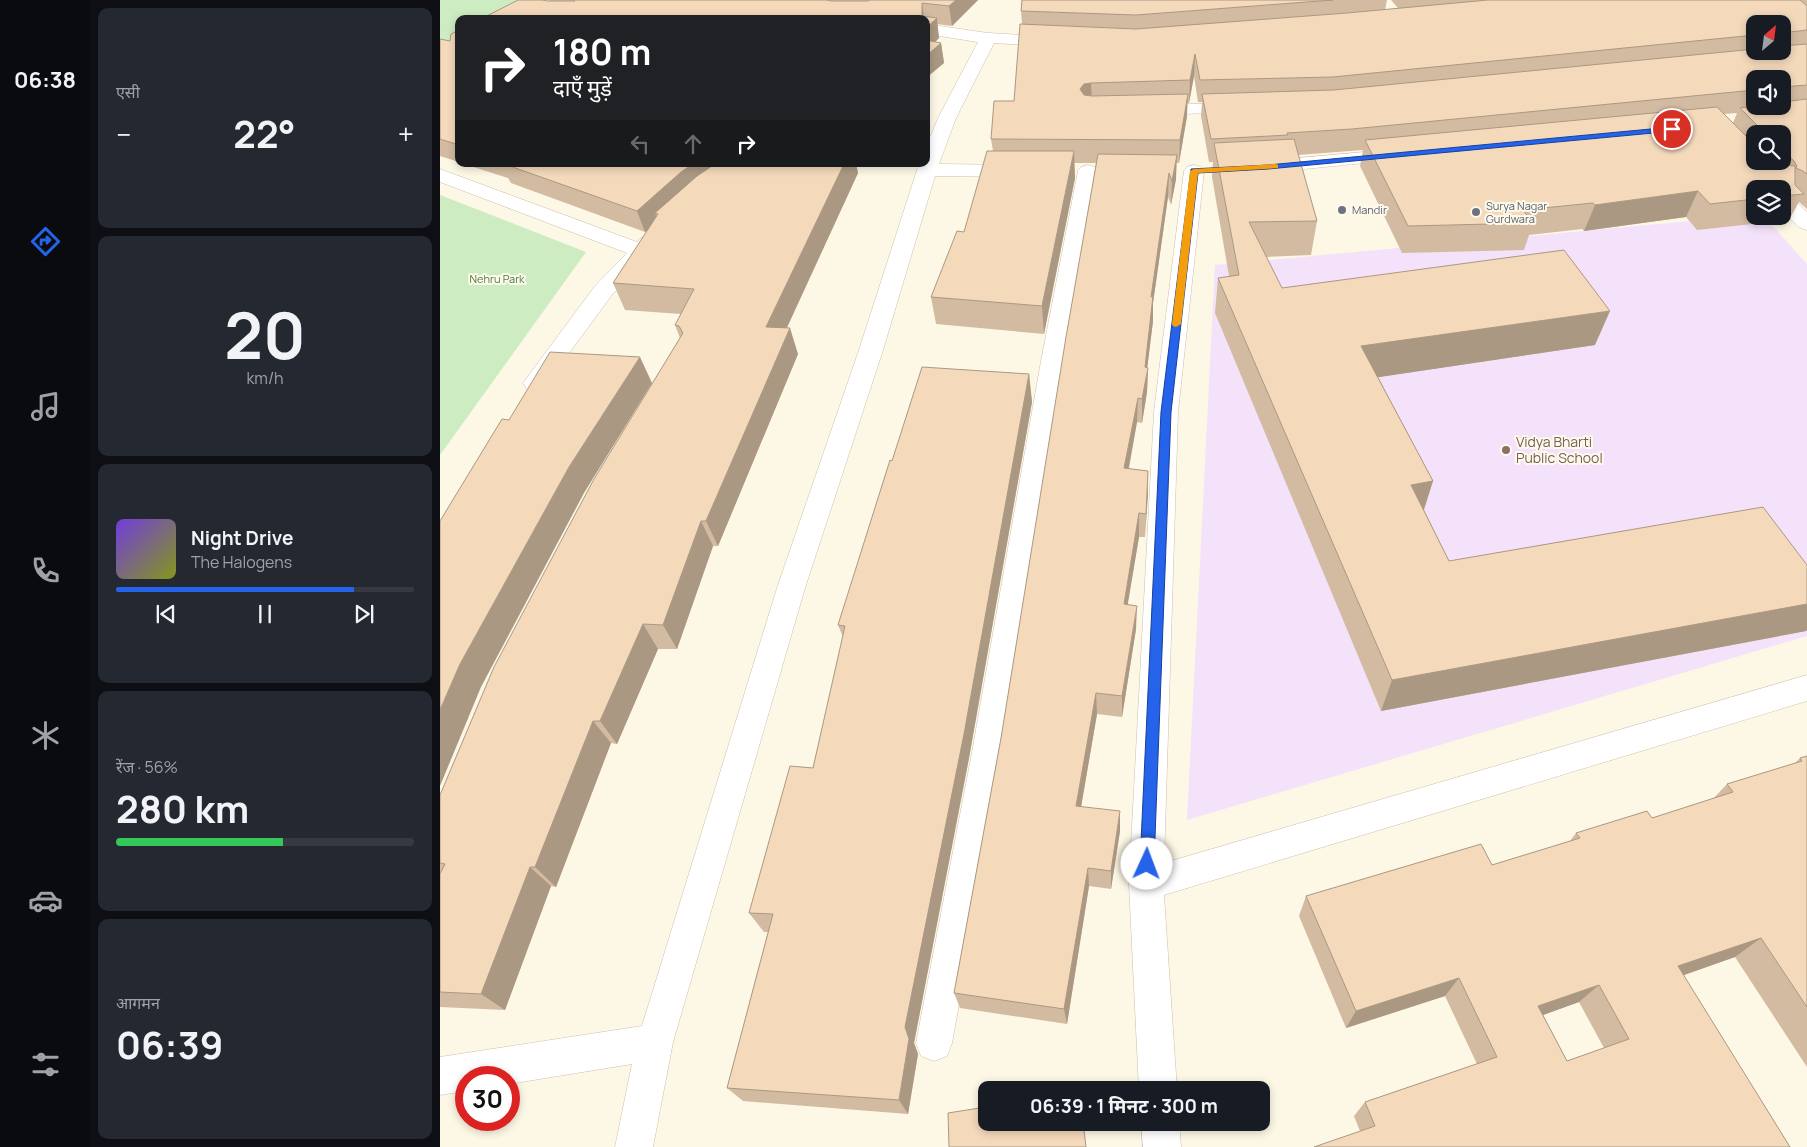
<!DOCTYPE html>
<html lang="hi">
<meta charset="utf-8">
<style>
body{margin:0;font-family:Manrope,"Noto Sans Devanagari",sans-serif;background:#242831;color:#f1f3f6;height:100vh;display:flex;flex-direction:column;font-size:19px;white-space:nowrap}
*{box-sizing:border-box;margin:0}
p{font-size:16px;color:#9ea1a6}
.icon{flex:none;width:28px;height:28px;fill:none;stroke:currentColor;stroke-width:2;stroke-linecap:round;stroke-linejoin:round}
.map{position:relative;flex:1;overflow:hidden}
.panel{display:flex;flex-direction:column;gap:8px;padding:8px;background:#0d0f14;width:350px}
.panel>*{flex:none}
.banner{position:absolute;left:15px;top:15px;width:475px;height:152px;border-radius:10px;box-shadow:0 2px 8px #0003;background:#202124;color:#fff;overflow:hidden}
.needle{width:32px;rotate:28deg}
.fabs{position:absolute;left:1306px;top:15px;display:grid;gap:10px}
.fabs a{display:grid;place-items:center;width:45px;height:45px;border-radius:10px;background:#171b24;box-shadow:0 2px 8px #0003;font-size:25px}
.speed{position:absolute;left:15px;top:1066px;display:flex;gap:10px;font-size:25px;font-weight:700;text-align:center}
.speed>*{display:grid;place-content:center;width:65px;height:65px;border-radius:50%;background:#171b24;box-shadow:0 2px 8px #0003;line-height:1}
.speed .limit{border:8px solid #d22;background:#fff;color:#111}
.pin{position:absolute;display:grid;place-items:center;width:42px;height:42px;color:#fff;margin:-21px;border:2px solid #fff;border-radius:50%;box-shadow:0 1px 5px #0007}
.me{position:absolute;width:55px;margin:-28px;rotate:2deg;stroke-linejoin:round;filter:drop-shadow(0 0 4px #0008)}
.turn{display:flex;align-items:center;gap:18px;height:105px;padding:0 15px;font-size:22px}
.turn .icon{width:65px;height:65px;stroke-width:2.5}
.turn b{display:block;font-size:35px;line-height:42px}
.lanes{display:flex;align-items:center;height:48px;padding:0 15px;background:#0003;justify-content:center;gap:25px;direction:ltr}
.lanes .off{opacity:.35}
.big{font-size:38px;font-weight:700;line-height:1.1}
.panel .card{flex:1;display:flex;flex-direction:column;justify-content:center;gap:8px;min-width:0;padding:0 18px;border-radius:10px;background:#242831}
.panel .dial{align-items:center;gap:0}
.dial b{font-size:65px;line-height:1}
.song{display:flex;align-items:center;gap:15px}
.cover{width:60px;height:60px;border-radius:8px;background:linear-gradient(135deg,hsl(260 70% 55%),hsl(70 70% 35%))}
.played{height:5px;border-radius:2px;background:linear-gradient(90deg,#2563eb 80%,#363941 80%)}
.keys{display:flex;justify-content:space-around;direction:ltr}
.heat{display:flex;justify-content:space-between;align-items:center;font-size:28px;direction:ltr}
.charge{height:8px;border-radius:4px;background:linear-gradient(90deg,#34c759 56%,#363941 0)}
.trip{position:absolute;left:538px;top:1081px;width:292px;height:50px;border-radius:10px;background:#171b24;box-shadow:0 2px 8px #0003;font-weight:700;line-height:50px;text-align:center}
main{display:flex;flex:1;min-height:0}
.tabs{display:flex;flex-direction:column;width:90px;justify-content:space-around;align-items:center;background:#090b0e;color:#9ea1a6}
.tabs .icon{width:35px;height:35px}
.tabs .on{color:#2563eb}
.tabs b{font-size:22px;color:#f1f3f6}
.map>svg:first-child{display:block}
</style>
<main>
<nav class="tabs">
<b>06:38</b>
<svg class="icon on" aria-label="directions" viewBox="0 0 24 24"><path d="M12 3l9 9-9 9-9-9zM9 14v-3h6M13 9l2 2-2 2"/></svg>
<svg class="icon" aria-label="music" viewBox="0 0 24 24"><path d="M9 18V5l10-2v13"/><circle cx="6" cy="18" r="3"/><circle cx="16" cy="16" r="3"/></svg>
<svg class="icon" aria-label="phone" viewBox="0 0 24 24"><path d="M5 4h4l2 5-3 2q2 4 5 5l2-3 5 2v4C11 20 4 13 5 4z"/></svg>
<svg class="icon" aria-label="climate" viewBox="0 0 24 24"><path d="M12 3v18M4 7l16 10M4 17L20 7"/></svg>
<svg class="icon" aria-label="car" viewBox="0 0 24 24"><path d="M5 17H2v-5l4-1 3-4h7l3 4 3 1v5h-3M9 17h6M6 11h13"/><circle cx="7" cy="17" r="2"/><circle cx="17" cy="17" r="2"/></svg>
<svg class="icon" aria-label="filters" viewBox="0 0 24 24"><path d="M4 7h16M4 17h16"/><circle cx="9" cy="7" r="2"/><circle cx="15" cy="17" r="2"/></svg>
</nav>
<section class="panel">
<div class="card"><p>एसी</p>
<div class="heat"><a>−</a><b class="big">22°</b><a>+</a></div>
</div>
<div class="card dial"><b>20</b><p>km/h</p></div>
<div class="card">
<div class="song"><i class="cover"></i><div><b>Night Drive</b><p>The Halogens</p></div></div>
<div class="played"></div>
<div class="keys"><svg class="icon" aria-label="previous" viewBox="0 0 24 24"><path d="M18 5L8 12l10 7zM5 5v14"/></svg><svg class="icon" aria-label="pause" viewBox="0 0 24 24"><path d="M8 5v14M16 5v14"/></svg><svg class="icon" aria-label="next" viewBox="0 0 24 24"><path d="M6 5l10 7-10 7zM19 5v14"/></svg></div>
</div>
<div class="card"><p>रेंज · 56%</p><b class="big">280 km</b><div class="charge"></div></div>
<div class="card"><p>आगमन</p><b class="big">06:39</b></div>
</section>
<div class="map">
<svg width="1367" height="1147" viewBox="0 0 1367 1147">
<rect width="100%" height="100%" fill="#fdf7e5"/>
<path fill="#f4e2fa" d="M 1315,215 L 1324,216 L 1367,264 L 1367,636 L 747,820 L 775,265 Z"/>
<g fill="#ceecc2">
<path d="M 0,0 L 121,0 L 77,19 L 19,19 L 19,43 L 0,51 Z"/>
<path d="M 0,195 L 146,252 L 0,455 Z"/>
</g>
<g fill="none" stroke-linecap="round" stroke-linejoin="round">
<g stroke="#cfbfab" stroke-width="1">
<g id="street">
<path d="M 486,24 L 548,33 L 616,37 L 622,38 L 624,42 L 622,46 L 616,47 L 554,43 L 516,118 L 499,164 L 578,165 L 585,167 L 588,171 L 585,175 L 578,177 L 495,176 L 443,350 L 365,588 L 233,1042 L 213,1147 L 175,1147 L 192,1064 L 69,1084 L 69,1078 L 26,1078 L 26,1091 L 0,1095 L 0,1057 L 202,1026 L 337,588 L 419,350 L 477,170 L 480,164 L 486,164 L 486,147 L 498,118 L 538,42 L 486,34 Z"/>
<path d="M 798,103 L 804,104 L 807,108 L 804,112 L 709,115 L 703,114 L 700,110 L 703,106 L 709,105 Z"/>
<path d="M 958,149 L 965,151 L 968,155 L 965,159 L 824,173 L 817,171 L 814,167 L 817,163 L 824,161 Z"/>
<path d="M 648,165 L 655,167 L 658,171 L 625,361 L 563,758 L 512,1043 L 507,1056 L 494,1061 L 481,1056 L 476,1043 L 531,758 L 601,361 L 638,171 L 641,167 Z"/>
<path d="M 754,165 L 761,167 L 764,171 L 738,412 L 724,863 L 1367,675 L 1367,701 L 724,895 L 737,1090 L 699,1090 L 689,884 L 714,412 L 744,171 L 747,167 Z"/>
<path d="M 0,169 L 197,242 C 203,235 208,234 216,237 L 219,241 L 171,296 L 103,389 L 95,391 L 87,389 L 83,383 L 155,286 L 187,253 L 0,182 Z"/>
<path d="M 1342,193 L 1349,195 L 1367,212 L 1367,230 L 1360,228 L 1342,211 Z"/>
<path d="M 701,1122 L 739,1122 L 741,1147 L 703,1147 Z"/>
</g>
</g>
<use href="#street" fill="#fff" fill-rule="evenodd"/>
</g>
<g fill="#d2bba1" fill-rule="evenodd">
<path d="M 110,0 L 538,0 L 512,26 L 497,24 L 499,38 L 495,42 L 501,43 L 504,63 L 486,78 L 486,19 L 110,1 Z"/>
<path d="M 582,0 L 947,0 L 945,10 L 958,8 L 951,0 L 1367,0 L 1367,209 L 1359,202 L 1349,220 L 1257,230 L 1246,217 L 1144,231 L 1142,229 L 1089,235 L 1084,250 L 962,253 L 920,166 L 923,150 L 858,155 L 877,221 L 871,255 L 826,257 L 842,288 L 1155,345 L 938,377 L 993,481 L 984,510 L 1009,561 L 1367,565 L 1367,630 L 1366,631 L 941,711 L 775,313 L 778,278 L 789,276 L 772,177 L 773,162 L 769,162 L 761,116 L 762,102 L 758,102 L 754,76 L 749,103 L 747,103 L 747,116 L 739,163 L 736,163 L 736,179 L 731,205 L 728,197 L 713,303 L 713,321 L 707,368 L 708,368 L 707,392 L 702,423 L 697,422 L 689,469 L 708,471 L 705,537 L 699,537 L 687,605 L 696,629 L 682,717 L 657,714 L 641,806 L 680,831 L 671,889 L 649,886 L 627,1024 L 520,1008 L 514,993 L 561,738 L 656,163 L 634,163 L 635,178 L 604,334 L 496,324 L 491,297 L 524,232 L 553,151 L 551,139 L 574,101 L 582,24 L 581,11 ZM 1315,24 L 1342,24 L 1342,51 L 1315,51 ZM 1315,79 L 1342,79 L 1342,106 L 1315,106 ZM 1297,113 L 1293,123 L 1284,114 ZM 1315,134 L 1342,134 L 1342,161 L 1315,161 ZM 1315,189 L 1342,189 L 1342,216 L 1315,216 Z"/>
<path d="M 19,30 L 19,162 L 0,156 L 0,39 L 10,41 Z"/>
<path d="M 24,164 L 416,164 L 418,173 L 347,328 L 358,354 L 278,546 L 273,546 L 237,649 L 218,649 L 177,744 L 171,743 L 116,887 L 111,886 L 65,1010 L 0,1007 L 0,795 L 240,338 L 235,325 L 241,314 L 185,310 L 173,283 L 208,230 L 205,232 L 71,183 L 68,178 Z"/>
<path d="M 589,374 L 592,402 L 529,758 L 474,1043 L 478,1054 L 468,1114 L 303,1101 L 287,1088 L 328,932 L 324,932 L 309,913 L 373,768 L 403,637 L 398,625 L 452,461 Z"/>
<path d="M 1367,756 L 1367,1067 L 1295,957 L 1243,975 L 1350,1147 L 920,1131 L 914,1116 L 925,1102 L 1037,1064 L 1005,996 L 906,1028 L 859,916 L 866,896 L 1052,865 L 1130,841 L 1136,833 L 1212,818 L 1273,799 L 1287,784 L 1354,764 L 1360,758 ZM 1139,1002 L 1164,1048 L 1127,1061 L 1103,1015 Z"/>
</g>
<g fill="#ab9883">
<path d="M 516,0 L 538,0 L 512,26 L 509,6 Z"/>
<path d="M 482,3 L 484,19 L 482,16 Z"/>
<path d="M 497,18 L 499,38 L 486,51 L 486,28 Z"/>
<path d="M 501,43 L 504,63 L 486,78 L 486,56 Z"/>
<path d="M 755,54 L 754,76 L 749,103 L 750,80 Z"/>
<path d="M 651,83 L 652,105 L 640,89 L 644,84 Z"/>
<path d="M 748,94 L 747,116 L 739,163 L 740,140 Z"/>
<path d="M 634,151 L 635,178 L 604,334 L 602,306 Z"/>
<path d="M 737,155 L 736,179 L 731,205 L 732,181 Z"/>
<path d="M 253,164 L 289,164 L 218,214 L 215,213 L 218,221 L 205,232 L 197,211 L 241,172 Z"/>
<path d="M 404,164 L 416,164 L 418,173 L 335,353 L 326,327 Z"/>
<path d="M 729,173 L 728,197 L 713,303 L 713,321 L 706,378 L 708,368 L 707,392 L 702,423 L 702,399 L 711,297 Z"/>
<path d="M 1258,191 L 1246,217 L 1144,231 L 1155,205 Z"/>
<path d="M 1170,311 L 1155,345 L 913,381 L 921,346 Z"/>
<path d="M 350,328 L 358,354 L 278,546 L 266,521 Z"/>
<path d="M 200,357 L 212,383 L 144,493 L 41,687 L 0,786 L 0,710 L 20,664 L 129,467 Z"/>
<path d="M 589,374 L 592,402 L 529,758 L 474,1043 L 478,1054 L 468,1114 L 459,1100 L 465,1027 Z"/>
<path d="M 698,398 L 697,422 L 684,492 L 684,468 Z"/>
<path d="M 708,471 L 708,495 L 705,537 L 706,514 Z"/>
<path d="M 993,481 L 982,515 L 971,485 Z"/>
<path d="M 699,513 L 699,537 L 684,627 L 684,604 Z"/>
<path d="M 261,521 L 273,546 L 237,649 L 223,625 Z"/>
<path d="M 1367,604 L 1367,630 L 1366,631 L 941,711 L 952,680 Z"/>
<path d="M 697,606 L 696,629 L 682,717 L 682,696 Z"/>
<path d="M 203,624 L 218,649 L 177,744 L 160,721 Z"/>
<path d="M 656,693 L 657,714 L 638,825 L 636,806 Z"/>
<path d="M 153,721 L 171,743 L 116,887 L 95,867 Z"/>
<path d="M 680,811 L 680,831 L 671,889 L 671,871 Z"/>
<path d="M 90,867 L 111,886 L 65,1010 L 41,994 Z"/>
<path d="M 648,868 L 649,886 L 627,1024 L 624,1009 Z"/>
<path d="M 1321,938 L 1295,957 L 1216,985 L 1238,966 Z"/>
<path d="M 1019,978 L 1005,996 L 906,1028 L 916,1011 Z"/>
<path d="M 1159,985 L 1139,1002 L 1081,1023 L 1098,1006 Z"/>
</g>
<g fill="#f4d9bb" stroke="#ab9883" fill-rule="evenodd">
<path d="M 78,0 L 102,0 L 108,1 L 135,1 L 134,0 L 387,0 L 391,1 L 428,1 L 430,0 L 516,0 L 509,6 L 482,3 L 482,16 L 497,18 L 486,28 L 486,19 L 41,19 Z"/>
<path d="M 582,0 L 893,0 L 696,15 L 581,11 Z"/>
<path d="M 1048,0 L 1360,0 L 1367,6 L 1367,30 L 1342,33 L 1342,24 L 1315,24 L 1315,35 L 893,77 L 760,80 L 755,54 L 750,80 L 651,83 L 644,84 L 640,89 L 644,95 L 652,96 L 748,94 L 740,140 L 551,139 L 554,101 L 574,101 L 580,24 L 696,29 L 907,13 Z"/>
<path d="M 19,30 L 19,145 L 0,139 L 0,39 L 10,41 L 11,34 Z"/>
<path d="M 486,40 L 501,43 L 486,56 Z"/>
<path d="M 1367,44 L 1367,85 L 1342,87 L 1342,79 L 1315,79 L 1315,90 L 912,129 L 847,133 L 848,135 L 830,136 L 771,139 L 762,94 L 894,90 L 1315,49 L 1315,51 L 1342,51 L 1342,46 Z"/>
<path d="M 1367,99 L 1367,174 L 1363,171 L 1356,168 L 1357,166 L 1354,161 L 1342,150 L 1342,134 L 1326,134 L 1300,108 L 1315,106 L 1342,106 L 1342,102 Z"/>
<path d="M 1277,107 L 1315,145 L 1315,161 L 1332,161 L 1334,164 L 1355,166 L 1355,185 L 1364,194 L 1342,196 L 1342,189 L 1315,189 L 1315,199 L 1270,204 L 1258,191 L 1155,205 L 1153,203 L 1083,210 L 1093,223 L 968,226 L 925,140 Z"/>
<path d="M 854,139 L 877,221 L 809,222 L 842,288 L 1124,250 L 1170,311 L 921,346 L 993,481 L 971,485 L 1009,561 L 1323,507 L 1367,565 L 1367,604 L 952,680 L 778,278 L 799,275 L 774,143 Z"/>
<path d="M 547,151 L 634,151 L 602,306 L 491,297 L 517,231 L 524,232 Z"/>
<path d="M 658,154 L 737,155 L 732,181 L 729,173 L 711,297 L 713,296 L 705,367 L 708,368 L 702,399 L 698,398 L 684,468 L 708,471 L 706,514 L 699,513 L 684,604 L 697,606 L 682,696 L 656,693 L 636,806 L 680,811 L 671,871 L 648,868 L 624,1009 L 514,993 L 561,738 L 626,337 Z"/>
<path d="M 64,164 L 253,164 L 241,172 L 197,211 Z"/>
<path d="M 275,164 L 404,164 L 326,327 L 350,328 L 266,521 L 261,521 L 223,625 L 203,624 L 160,721 L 153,721 L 95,867 L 90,867 L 41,994 L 0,992 L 0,874 L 5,864 L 0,863 L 0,795 L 54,667 L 154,479 L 243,333 L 239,326 L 235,325 L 254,289 L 173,283 L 218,214 L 215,213 L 257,176 Z"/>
<path d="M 110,352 L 200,357 L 129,467 L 20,664 L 0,710 L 0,521 L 62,419 L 69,420 Z"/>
<path d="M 482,367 L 589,374 L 524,734 L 465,1027 L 469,1039 L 459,1100 L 287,1088 L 333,914 L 309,913 L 350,766 L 373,768 L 405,626 L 398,625 L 450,460 L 452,461 Z"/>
<path d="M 1367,756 L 1367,1007 L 1321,938 L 1238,966 L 1350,1147 L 874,1147 L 935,1126 L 925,1102 L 1057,1057 L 1019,978 L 916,1011 L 866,896 L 1041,844 L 1052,865 L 1140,838 L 1136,833 L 1207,811 L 1212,818 L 1293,792 L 1287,784 L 1362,761 L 1360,758 ZM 1159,985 L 1189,1039 L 1127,1061 L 1098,1006 Z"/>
<path d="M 546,1107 L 546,1122 L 643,1122 L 646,1147 L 509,1147 L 508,1113 Z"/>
</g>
<path fill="#2563eb" stroke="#184099" d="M 1232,127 L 1235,127 L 1235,131 L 828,169 L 758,173 L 731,412 L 714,864 L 712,869 L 707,871 L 702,869 L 700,864 L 721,412 L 751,169 L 828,165 Z"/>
<path fill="#f59e0b" d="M 836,164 L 838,165 L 838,168 L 758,173 L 741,324 L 736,327 L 733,326 L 732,324 L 750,171 L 754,169 Z"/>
<g fill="#6b7280" stroke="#fffaec" stroke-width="2">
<circle cx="902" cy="210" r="5"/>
<circle cx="1036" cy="212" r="5"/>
</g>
<circle fill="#8d6e63" stroke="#fffaec" stroke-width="2" cx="1066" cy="450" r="5"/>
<g text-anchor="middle" stroke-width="4" stroke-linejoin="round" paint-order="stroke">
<g font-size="11" fill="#5b616d" stroke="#fffaec" text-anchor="start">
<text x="1046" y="210">Surya Nagar<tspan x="1046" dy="13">Gurdwara</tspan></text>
<text x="912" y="214">Mandir</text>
</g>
<g font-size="11" fill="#4b7e40" stroke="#fffaec">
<text x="57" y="283">Nehru Park</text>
</g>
<g font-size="14" fill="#785e54" stroke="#fffaec" text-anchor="start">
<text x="1076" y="447">Vidya Bharti<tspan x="1076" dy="16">Public School</tspan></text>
</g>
</g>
</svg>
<div class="fabs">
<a><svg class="needle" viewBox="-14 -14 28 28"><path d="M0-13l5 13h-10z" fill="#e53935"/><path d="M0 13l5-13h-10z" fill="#9ea1a6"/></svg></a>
<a><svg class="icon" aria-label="sound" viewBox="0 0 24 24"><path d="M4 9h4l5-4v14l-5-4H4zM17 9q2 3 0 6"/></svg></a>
<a><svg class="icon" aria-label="search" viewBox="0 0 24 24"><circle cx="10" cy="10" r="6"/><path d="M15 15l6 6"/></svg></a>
<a><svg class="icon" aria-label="layers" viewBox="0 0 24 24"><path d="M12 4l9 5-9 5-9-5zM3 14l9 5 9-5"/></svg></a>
</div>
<div class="speed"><div class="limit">30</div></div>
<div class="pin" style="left:1232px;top:129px;background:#d93025"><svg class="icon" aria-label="arrive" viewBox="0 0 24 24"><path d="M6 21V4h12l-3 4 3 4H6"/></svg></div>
<svg class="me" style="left:707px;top:864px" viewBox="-20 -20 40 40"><circle r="19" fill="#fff"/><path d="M0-13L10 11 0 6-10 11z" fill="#2563eb"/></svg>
<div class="trip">06:39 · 1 मिनट · 300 m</div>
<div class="banner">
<div class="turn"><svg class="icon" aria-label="right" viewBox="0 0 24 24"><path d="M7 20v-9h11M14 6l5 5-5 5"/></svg><div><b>180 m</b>दाएँ मुड़ें</div></div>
<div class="lanes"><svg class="icon off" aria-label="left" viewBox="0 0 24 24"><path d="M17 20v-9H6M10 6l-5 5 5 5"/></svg><svg class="icon off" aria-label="ahead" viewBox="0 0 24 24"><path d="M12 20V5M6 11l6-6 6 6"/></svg><svg class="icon" aria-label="right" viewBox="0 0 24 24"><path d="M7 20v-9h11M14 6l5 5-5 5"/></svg></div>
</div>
</div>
</main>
